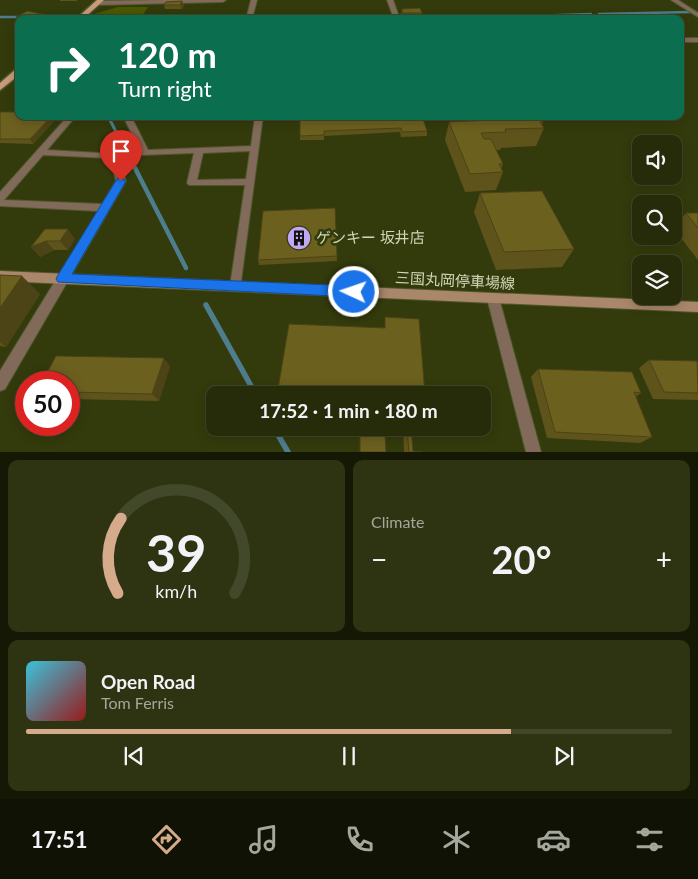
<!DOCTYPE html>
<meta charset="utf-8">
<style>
body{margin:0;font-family:Lato,"Noto Sans JP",sans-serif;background:#2e3412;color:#f1f3f6;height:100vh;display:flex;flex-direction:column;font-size:19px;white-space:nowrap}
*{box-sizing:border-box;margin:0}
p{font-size:16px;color:#a4a79c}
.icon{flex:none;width:28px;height:28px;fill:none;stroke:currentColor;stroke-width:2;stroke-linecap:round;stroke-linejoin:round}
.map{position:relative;height:452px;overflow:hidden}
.drawer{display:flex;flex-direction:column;gap:8px;padding:8px;background:#151805;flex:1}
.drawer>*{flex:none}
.top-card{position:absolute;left:15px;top:15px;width:669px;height:105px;border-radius:10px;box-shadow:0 2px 12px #0003,0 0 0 1px #42482a;background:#0b6e4f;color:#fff;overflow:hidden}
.controls{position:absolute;left:632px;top:135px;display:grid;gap:10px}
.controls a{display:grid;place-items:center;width:50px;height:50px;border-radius:10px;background:#262c09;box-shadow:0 2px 12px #0003,0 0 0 1px #42482a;font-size:25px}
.speed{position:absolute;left:15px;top:371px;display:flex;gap:10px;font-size:25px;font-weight:700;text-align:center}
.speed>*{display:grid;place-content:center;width:65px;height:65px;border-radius:50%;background:#262c09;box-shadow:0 2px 12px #0003,0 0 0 1px #42482a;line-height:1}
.speed .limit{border:8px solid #d22;background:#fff;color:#111}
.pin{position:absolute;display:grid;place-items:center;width:42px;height:42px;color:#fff;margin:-51px -21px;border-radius:50% 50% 50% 0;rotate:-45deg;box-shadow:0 0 5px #0007}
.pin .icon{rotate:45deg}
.me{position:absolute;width:55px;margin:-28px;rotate:273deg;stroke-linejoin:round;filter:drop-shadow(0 0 4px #0008)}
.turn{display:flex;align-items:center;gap:18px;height:105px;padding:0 20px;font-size:22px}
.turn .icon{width:65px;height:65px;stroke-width:2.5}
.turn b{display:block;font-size:35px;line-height:42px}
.big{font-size:38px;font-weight:700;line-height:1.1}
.drawer .widget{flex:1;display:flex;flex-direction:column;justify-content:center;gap:8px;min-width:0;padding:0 18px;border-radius:10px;background:#2e3412}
.drawer .dial{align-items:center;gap:0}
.dial svg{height:130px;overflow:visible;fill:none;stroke:#42482a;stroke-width:7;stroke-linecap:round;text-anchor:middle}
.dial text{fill:#f1f3f6;stroke:none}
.song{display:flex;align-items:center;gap:15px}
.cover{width:60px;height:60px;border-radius:8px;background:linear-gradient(135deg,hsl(190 70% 55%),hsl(0 70% 35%))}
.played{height:5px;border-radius:2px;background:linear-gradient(90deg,#d6ab8b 75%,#42482a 75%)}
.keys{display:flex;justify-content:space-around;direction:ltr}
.heat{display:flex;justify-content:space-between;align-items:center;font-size:28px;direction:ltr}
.drawer .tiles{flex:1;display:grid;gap:8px;grid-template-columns:1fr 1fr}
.widget:last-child{grid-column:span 2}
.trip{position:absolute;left:206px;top:386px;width:285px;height:50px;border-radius:10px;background:#262c09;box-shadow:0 2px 12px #0003,0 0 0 1px #42482a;font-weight:700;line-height:50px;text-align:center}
.tab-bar{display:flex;height:80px;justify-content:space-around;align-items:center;background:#0f1204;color:#a4a79c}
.tab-bar .icon{width:35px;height:35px}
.tab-bar .selected{color:#d6ab8b}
.tab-bar b{font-size:22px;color:#f1f3f6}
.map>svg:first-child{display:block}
</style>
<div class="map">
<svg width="698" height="452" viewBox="0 0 698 452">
<rect width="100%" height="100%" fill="#333b0c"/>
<path fill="#4c5800" d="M 118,7 L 148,7 L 140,19 L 90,19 L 94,14 Z"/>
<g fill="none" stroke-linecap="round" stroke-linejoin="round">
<g stroke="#4e7e8e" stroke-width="2.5">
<path d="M 599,14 L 690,12"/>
<path d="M 0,17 L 19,17"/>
<path d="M 499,17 L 591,14"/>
<path d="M 440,19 L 491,17"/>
</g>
<path stroke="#4e7e8e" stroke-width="3" d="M 108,116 L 134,167"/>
<path stroke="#4e7e8e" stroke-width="4.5" d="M 134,166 L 186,268"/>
<g stroke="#4e7e8e" stroke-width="5.5">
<path d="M 206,305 L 256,395"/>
<path d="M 274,428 L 288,452"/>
</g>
<g stroke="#4f572b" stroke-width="2">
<g id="minor">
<path d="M 251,0 L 257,0 L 252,19 L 246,19 Z"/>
<path d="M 387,0 L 393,0 L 400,19 L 394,19 Z"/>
<path d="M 671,0 L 678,0 L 698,13 L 698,17 Z"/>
<rect x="680" y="38" width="18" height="4"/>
<path d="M 68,116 L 76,116 L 47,150 L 117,154 L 126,181 L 5,389 L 0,391 L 0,371 L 98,211 L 0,206 L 0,192 ZM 43,155 L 110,158 L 116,181 L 102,204 L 4,200 Z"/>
<path d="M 123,116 L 131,116 L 148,150 L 251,146 L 255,116 L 263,116 L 240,289 L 236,291 L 232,289 L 230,286 L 245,185 L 189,185 L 187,183 L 194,153 L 142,155 ZM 250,151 L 246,179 L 197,180 L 203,153 Z"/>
<path d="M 493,293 L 497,294 L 499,298 L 541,452 L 526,452 L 487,298 L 489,294 Z"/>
</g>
</g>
<g stroke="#4f572b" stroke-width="2">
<path id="tertiary" d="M 158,0 L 226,0 L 223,2 L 97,5 L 94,3 L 97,1 Z"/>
</g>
<g stroke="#4f572b" stroke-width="2">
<path id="secondary" d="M 0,271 L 698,302 L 698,312 L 0,281 Z"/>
</g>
<g stroke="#4f572b" stroke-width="3">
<g id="primary">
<path d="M 97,0 L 104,0 L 83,19 L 76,19 Z"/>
<path d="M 16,69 L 19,69 L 19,75 L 0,90 L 0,83 Z"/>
</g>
</g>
<use href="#minor" fill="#816a59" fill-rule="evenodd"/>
<use href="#tertiary" fill="#816a59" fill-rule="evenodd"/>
<use href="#secondary" fill="#aa866b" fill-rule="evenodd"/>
<use href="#primary" fill="#c99b79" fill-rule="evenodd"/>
</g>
<g fill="#5d531b">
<path d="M 60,0 L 78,0 L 76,1 L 60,1 Z"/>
<path d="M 182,1 L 184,6 L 182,9 L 165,9 L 164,5 Z"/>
<path d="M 402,9 L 422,13 L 421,17 L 403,17 L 401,13 Z"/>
<path d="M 0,112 L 19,116 L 56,116 L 57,118 L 33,144 L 0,143 Z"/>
<path d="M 300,116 L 427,131 L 427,136 L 401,137 L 400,132 L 324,136 L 324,140 L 300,140 Z"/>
<path d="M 449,122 L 543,122 L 542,125 L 544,128 L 536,146 L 501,148 L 500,150 L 496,150 L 503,164 L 501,169 L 503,172 L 496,190 L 465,192 L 445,140 Z"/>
<path d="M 480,193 L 574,249 L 562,267 L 496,270 L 474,212 Z"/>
<path d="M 335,208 L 337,261 L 259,265 L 258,260 Z"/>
<path d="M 686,213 L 698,213 L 698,260 L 674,229 L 674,227 Z"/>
<path d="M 45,229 L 75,239 L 68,250 L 54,250 L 40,257 L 31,247 Z"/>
<path d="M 0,275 L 40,294 L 6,347 L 0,346 Z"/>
<path d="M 649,360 L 698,362 L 698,400 L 653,399 L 639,368 Z"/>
<path d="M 170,366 L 159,401 L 69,399 L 69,382 Z"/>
<path d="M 538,369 L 641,393 L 635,397 L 652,437 L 640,443 L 547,438 L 531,377 Z"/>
<path d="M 394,428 L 411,428 L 413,451 L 422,452 L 404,452 L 403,428 Z"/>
</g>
<g fill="#4c4316">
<path d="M 182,1 L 184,6 L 182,9 L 180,5 Z"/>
<path d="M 47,15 L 49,19 L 39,19 Z"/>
<path d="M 52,116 L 56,116 L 57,118 L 33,144 L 30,139 Z"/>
<path d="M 68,229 L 75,239 L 68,250 L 60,241 Z"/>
<path d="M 46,241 L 54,250 L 40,257 L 31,247 Z"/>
<path d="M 22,276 L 40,294 L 6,347 L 0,342 L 0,308 Z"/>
<path d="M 164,358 L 170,366 L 159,401 L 152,394 Z"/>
</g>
<g fill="#6c601f" stroke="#4c4316">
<path d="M 182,1 L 180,5 L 164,5 L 166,2 Z"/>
<path d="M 420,8 L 422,13 L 403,13 L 402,9 Z"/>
<path d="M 27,11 L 47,15 L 39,19 L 25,19 L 16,17 Z"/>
<path d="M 0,112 L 19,112 L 19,116 L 52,116 L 30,139 L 0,139 Z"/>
<path d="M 300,116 L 422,116 L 427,131 L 402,132 L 401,128 L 324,131 L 324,135 L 300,136 Z"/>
<path d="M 540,118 L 543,122 L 540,122 L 544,128 L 505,129 L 506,132 L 481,133 L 484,139 L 491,139 L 503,164 L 499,164 L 503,172 L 470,174 L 449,122 Z"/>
<path d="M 542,191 L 574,249 L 504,252 L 480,193 Z"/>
<path d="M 335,208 L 337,256 L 258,260 L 263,211 Z"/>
<path d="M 686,213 L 698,213 L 698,228 Z"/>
<path d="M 45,229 L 68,229 L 60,241 L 46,241 L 31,247 Z"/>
<path d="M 0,275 L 22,276 L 0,308 Z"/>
<path d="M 385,317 L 419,319 L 425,395 L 277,395 L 289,324 L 385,328 Z"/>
<path d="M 56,356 L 164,358 L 152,394 L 69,392 L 69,382 L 42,382 Z"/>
<path d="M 649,360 L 697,361 L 698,393 L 664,392 Z"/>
<path d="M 538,369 L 632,372 L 641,393 L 634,392 L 652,437 L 555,432 Z"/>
<path d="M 407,428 L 411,428 L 413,451 L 422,452 L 409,452 Z"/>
<path d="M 360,434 L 385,435 L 386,452 L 360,452 Z"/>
</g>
<path fill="#1a73e8" stroke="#114b97" d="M 121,178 L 126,181 L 72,274 L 354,286 L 359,288 L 361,292 L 359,296 L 354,297 L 58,282 L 56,279 L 58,275 L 117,179 Z"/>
<defs>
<g id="building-disc" transform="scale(1.25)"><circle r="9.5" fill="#c0a8f3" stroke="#333b0c"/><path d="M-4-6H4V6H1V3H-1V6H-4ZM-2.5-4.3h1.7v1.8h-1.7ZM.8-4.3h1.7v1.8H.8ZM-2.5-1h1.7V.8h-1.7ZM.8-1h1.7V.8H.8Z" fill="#111"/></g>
</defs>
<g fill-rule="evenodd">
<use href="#building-disc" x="299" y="238"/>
</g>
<g text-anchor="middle" stroke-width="5" stroke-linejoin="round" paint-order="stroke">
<g font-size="15" fill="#cfd6b7" stroke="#333b0c" text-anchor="start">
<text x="316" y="243">ゲンキー 坂井店</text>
</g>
<g font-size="15" fill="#cfd6b7" stroke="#333b0c">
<text transform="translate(455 281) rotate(3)" y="5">三国丸岡停車場線</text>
</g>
</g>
</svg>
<div class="controls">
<a><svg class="icon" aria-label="sound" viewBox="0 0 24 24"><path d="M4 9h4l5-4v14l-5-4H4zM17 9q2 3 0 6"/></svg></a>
<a><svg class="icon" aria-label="search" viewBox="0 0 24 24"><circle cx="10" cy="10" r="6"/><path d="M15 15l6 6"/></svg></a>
<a><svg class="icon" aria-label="layers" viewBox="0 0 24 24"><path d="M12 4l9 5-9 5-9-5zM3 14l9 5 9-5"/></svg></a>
</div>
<div class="speed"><div class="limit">50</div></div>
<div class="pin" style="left:121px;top:181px;background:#d93025"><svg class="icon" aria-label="arrive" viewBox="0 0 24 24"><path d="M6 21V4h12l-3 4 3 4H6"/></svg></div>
<svg class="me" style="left:354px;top:292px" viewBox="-20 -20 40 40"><circle r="17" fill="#1a73e8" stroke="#fff" stroke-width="3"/><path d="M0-11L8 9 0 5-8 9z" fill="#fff"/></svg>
<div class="trip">17:52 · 1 min · 180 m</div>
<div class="top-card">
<div class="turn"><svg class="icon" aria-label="right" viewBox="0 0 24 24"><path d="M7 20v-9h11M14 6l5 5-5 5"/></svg><div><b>120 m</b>Turn right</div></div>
</div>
</div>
<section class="drawer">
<div class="tiles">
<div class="widget dial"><svg viewBox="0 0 100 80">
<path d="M14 69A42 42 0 1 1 86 69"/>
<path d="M14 69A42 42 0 0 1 16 23" stroke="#d6ab8b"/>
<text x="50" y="56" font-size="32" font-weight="700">39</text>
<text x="50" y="72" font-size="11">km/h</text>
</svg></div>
<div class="widget"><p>Climate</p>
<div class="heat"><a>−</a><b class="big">20°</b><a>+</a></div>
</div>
<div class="widget">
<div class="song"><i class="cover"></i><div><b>Open Road</b><p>Tom Ferris</p></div></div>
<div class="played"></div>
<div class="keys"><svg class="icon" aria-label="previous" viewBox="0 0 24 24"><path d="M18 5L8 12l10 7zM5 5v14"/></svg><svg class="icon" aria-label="pause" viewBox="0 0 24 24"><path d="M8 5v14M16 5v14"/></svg><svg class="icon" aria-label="next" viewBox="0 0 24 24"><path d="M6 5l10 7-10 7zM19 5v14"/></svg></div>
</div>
</div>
</section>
<nav class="tab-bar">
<b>17:51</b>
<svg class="icon selected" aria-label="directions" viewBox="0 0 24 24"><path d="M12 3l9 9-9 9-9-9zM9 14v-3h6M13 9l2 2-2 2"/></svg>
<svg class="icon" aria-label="music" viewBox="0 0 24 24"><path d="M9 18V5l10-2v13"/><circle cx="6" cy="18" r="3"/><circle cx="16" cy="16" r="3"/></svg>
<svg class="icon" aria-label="phone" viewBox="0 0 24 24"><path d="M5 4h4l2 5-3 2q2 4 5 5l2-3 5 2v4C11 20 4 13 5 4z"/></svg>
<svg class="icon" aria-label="climate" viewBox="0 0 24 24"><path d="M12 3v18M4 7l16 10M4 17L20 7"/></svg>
<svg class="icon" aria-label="car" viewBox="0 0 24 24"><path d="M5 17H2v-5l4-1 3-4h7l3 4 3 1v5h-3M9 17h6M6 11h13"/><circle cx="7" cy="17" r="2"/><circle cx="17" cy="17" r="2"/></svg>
<svg class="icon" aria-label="filters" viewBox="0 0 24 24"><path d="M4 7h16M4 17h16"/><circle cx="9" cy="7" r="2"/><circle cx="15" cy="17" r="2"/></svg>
</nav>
